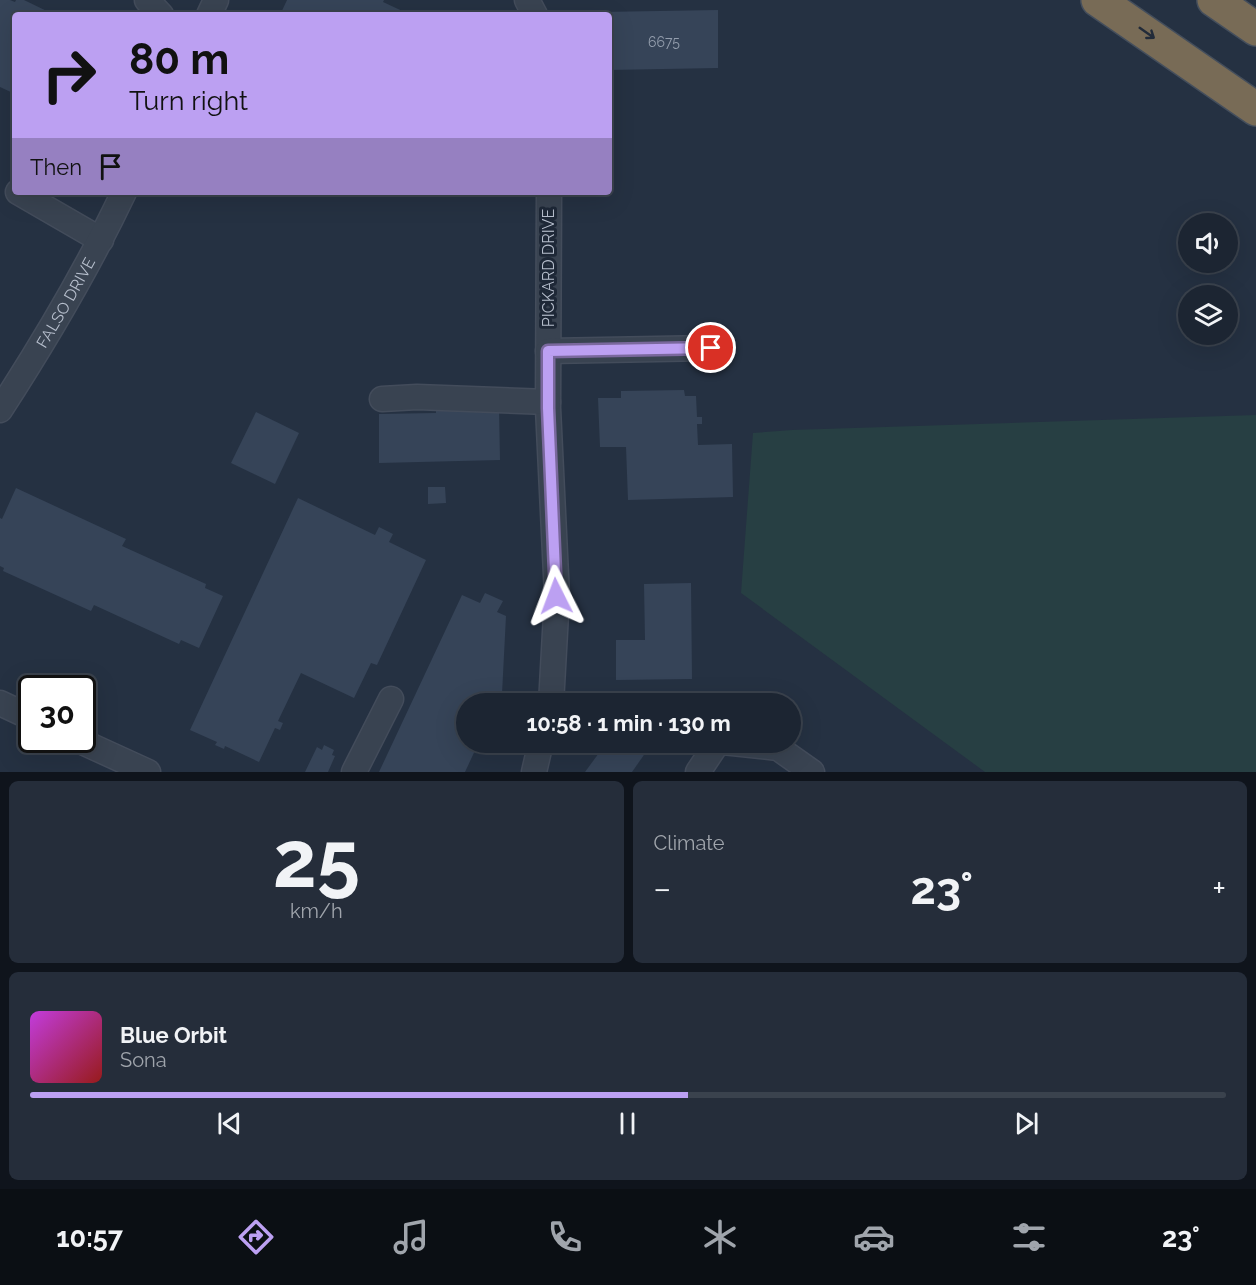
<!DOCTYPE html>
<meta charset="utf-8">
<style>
body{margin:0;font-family:Raleway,sans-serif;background:#252d3a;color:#f1f3f6;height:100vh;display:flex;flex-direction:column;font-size:22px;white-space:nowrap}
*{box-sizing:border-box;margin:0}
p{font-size:20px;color:#a0a5ac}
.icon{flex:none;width:33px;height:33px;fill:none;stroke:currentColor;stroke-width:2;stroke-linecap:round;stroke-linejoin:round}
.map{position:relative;height:772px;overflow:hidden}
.sheet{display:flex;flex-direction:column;gap:9px;padding:9px;background:#0f141c;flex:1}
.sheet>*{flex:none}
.guide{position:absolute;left:12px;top:12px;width:600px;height:183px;border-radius:6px;box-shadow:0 6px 24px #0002,0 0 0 2px #3a424d;background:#bca0f2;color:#111;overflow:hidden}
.tools{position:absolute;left:1178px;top:213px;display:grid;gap:12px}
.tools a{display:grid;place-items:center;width:60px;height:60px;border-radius:50%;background:#1c2532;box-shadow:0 6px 24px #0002,0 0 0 2px #3a424d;font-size:30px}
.speed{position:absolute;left:18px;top:675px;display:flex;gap:12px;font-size:30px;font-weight:700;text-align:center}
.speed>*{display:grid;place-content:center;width:78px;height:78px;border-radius:50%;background:#1c2532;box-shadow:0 6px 24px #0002,0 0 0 2px #3a424d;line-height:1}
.speed .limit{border:3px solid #111;border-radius:9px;background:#fff;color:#111}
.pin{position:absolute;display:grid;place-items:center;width:51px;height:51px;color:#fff;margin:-26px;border:3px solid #fff;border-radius:50%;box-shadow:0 2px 6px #0007}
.me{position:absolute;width:66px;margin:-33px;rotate:357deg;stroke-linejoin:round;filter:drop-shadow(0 0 4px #0008)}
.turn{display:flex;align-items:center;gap:21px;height:126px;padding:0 18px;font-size:27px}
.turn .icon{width:78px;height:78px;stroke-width:2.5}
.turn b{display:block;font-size:42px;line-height:51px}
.then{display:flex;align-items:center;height:57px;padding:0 18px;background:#0003;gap:12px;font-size:22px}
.big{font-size:45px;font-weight:700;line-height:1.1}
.sheet .widget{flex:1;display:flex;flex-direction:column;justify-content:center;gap:9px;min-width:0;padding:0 21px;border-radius:9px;background:#252d3a}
.sheet .dial{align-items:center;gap:0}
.dial b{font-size:78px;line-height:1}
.song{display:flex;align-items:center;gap:18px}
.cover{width:72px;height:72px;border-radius:9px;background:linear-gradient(135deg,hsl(290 70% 55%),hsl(0 70% 35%))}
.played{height:6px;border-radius:3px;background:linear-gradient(90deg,#bca0f2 55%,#3a424d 55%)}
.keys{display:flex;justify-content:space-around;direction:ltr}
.heat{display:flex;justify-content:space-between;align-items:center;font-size:33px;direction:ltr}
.sheet .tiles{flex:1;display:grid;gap:9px;grid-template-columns:1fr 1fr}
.widget:last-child{grid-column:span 2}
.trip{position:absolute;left:456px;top:693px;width:345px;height:60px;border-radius:30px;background:#1c2532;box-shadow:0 6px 24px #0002,0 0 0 2px #3a424d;font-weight:700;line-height:60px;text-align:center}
.tabs{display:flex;height:96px;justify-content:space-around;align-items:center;background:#0b0f14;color:#a0a5ac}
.tabs .icon{width:42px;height:42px}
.tabs .on{color:#bca0f2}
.tabs b{font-size:27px;color:#f1f3f6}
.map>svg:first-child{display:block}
</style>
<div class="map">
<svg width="1256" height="772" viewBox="0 0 1256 772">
<rect width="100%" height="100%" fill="#253142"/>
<path fill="#273f43" d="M 1256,415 L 1256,772 L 985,772 L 741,593 L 753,433 L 792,430 Z"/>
<g fill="#364458">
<path d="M 0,0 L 10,0 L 15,2 L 16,0 L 24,0 L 55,15 L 15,15 L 15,94 L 0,87 Z"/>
<path d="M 287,0 L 384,0 L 383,2 L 411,15 L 280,15 Z"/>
<path d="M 718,10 L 718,68 L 609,70 L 609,15 L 600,15 L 600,12 Z"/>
<path d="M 684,390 L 685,396 L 696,396 L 697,417 L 702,417 L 702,424 L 697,424 L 698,445 L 732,444 L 733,497 L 628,500 L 626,447 L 600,447 L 598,398 L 621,398 L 621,391 Z"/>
<path d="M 499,408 L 500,460 L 379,463 L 379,414 L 436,413 L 436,409 Z"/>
<path d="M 256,412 L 299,433 L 275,484 L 231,463 Z"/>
<path d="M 428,487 L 445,487 L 446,503 L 428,504 Z"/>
<path d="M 16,488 L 126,539 L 122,546 L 206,584 L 205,588 L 223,596 L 199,648 L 181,640 L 179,644 L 94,605 L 91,611 L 3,571 L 4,568 L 0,566 L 0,518 L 2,519 Z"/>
<path d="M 298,498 L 375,535 L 379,527 L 393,534 L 389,542 L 426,560 L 377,665 L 371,663 L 354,698 L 301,673 L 278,721 L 283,723 L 280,730 L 275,728 L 259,762 L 225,746 L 224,749 L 215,745 L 217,742 L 190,730 Z"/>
<path d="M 691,583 L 692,679 L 616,680 L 616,640 L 645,640 L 644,584 Z"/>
<path d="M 485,593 L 503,601 L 497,612 L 506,616 L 502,694 L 497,704 L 466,704 L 466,742 L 479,742 L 465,772 L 379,772 L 462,595 L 480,603 Z"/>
<path d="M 607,742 L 653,742 L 632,772 L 585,772 Z"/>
<path d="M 324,745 L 334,750 L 332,755 L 335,756 L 328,772 L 305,772 L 317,747 L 322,750 Z"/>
</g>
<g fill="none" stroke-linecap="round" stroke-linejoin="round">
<g stroke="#434c5b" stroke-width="27">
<g id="minor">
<path d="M 147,0 L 161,15"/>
<path d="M 527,0 L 535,15"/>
<path d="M 209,15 L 216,0"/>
<path d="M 18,192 L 101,240"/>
<path d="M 549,192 L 548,408 L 557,596 L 551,704"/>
<path d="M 548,351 L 711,348"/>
<path d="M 382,399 L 417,397 L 548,402"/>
<path id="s1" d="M 0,410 C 46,339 88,268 124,192"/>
<path d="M 0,703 L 32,718"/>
<path d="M 78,740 L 148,772"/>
<path d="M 723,742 L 778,748 L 812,772"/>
<path d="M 354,772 L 391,699"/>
<path d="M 534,772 L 541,742"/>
<path d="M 698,772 L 718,742"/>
</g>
</g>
<g stroke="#444e5c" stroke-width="36">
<g id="highway">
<path d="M 1098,0 L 1256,109"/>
<path d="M 1214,0 L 1256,29"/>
</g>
</g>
<use href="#minor" stroke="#394351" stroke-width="24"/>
<use href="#highway" stroke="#786b56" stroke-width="33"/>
</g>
<defs><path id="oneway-shaft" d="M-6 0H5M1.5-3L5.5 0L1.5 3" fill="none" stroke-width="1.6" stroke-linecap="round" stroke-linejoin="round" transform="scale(1.5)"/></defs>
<use stroke="#222b39" href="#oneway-shaft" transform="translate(1147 33) rotate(35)"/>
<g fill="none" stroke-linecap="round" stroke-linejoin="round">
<g stroke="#7a689d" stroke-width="15">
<path id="route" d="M 556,596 L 548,408 L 548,351 L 711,348"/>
</g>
<use href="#route" stroke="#bca0f2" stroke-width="10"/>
</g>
<g text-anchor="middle" stroke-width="6" stroke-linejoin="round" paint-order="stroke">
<g font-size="14" fill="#949ead">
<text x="664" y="47">6675</text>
</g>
<g font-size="16" fill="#b6becc" stroke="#1e2837">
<text transform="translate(548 268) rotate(-90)" y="6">PICKARD DRIVE</text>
<text dy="6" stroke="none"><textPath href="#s1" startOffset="126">FALSO DRIVE</textPath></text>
</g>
</g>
</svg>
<div class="tools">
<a><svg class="icon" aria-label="sound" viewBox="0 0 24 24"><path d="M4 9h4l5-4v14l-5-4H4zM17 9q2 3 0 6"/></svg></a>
<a><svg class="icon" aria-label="layers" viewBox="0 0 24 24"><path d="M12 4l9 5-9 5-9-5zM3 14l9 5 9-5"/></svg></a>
</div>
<div class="speed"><div class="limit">30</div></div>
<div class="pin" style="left:711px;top:348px;background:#d93025"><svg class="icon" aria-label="arrive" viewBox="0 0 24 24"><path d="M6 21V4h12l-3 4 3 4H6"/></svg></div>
<svg class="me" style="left:556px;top:596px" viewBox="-20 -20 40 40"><path d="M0-17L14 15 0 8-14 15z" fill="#bca0f2" stroke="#fff" stroke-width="4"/></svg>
<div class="trip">10:58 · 1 min · 130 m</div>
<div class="guide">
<div class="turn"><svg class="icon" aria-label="right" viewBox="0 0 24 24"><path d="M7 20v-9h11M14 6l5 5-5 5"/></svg><div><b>80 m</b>Turn right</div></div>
<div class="then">Then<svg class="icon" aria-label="arrive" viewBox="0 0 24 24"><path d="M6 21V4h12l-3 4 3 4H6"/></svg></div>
</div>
</div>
<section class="sheet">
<div class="tiles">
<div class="widget dial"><b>25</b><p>km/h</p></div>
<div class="widget"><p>Climate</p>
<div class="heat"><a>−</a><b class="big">23°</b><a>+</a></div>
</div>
<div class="widget">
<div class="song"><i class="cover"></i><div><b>Blue Orbit</b><p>Sona</p></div></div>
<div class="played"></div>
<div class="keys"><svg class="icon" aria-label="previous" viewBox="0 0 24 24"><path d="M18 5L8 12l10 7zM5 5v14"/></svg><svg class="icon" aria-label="pause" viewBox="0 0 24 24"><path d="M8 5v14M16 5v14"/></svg><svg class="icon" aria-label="next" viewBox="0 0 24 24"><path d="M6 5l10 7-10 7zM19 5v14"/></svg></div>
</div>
</div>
</section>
<nav class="tabs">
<b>10:57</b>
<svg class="icon on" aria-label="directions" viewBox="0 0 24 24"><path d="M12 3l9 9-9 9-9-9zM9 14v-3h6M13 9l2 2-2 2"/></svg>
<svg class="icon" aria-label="music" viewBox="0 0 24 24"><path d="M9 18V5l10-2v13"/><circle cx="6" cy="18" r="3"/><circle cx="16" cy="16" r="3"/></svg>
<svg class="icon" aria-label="phone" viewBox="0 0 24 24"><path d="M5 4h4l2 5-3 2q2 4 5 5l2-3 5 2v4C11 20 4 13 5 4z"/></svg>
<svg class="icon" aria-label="climate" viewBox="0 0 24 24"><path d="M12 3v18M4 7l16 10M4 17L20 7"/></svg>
<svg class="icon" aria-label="car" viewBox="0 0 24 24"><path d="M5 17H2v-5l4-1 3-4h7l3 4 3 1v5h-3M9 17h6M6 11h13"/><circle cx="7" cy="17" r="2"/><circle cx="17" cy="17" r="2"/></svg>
<svg class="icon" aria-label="filters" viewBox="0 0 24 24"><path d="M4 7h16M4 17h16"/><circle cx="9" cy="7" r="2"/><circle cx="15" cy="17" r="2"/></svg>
<b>23°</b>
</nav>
